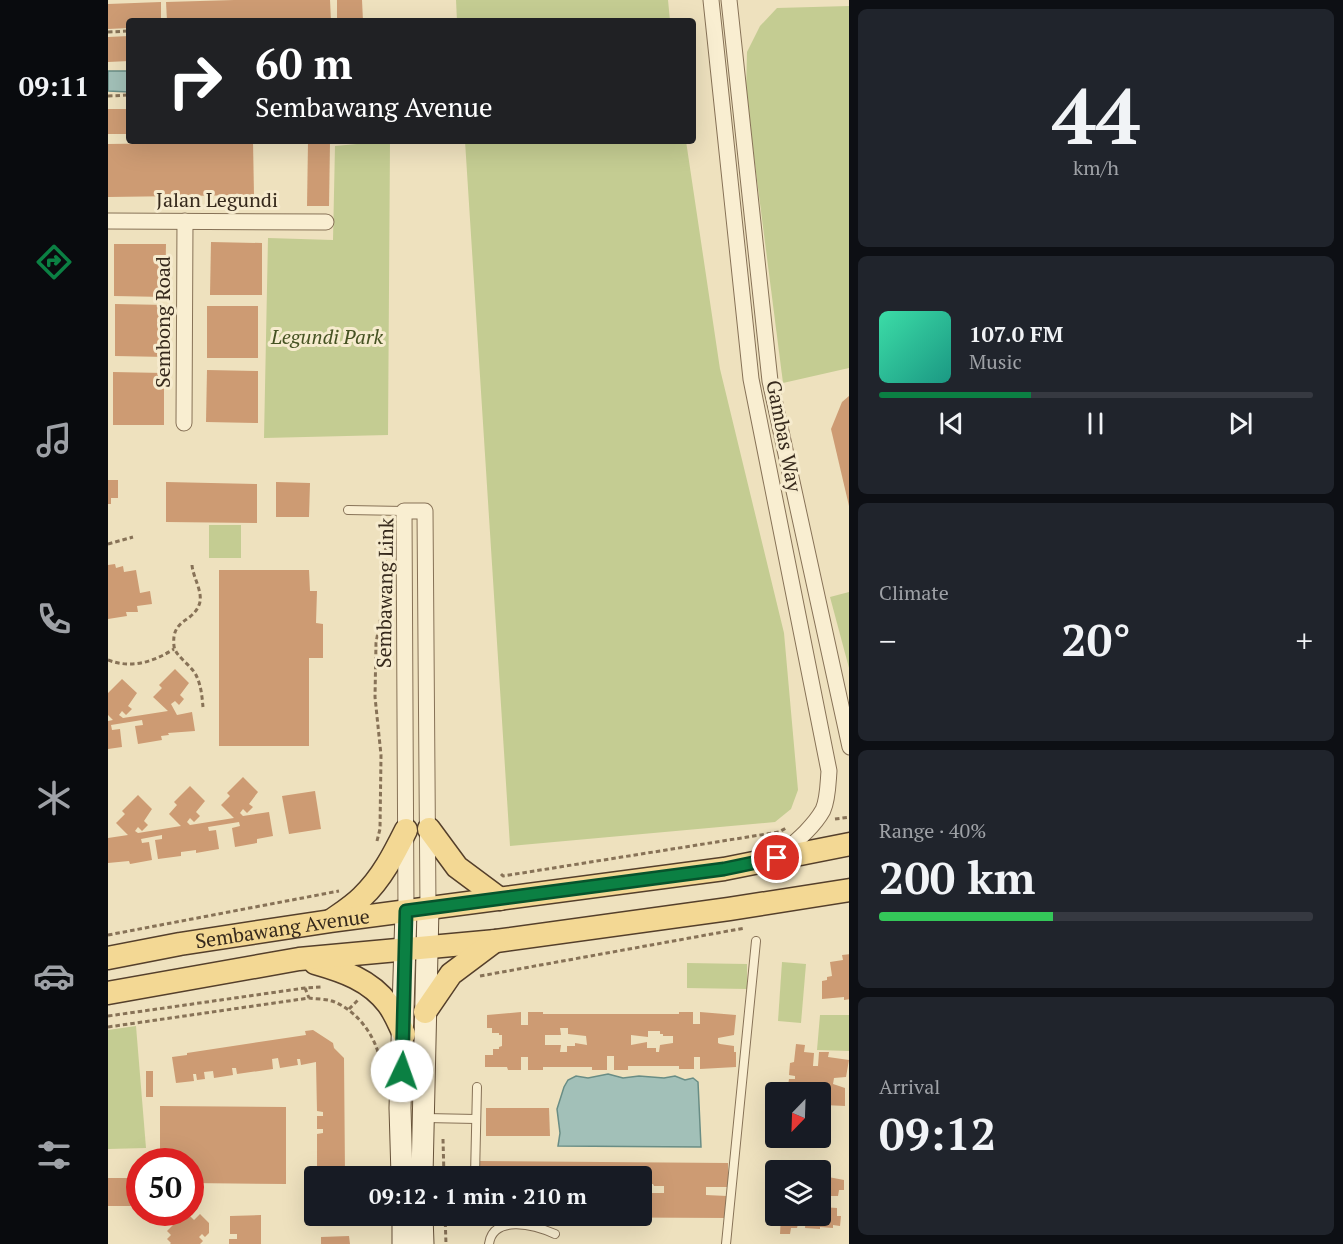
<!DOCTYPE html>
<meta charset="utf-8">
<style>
body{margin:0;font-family:"PT Serif",serif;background:#20242c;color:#f1f3f6;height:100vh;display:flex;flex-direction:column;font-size:22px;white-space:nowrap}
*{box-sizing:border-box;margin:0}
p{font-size:20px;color:#9ea1a6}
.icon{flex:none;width:33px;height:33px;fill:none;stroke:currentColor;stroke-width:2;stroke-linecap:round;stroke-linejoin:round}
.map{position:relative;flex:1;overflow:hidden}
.sheet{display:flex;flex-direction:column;gap:9px;padding:9px;background:#0d0f14;width:494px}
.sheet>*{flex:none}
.top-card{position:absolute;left:18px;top:18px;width:570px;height:126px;border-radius:6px;box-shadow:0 6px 24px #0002;background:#202124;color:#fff;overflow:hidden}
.needle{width:39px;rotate:203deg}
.tools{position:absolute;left:657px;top:1082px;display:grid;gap:12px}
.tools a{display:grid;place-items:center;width:66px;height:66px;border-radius:6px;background:#171b24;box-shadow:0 6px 24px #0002;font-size:30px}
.speed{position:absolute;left:18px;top:1148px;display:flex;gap:12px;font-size:30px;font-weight:700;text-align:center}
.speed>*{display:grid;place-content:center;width:78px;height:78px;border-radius:50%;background:#171b24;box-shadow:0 6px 24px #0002;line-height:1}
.speed .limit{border:9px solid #d22;background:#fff;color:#111}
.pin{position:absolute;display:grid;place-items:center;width:51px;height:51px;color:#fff;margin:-26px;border:3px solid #fff;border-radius:50%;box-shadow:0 2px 6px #0007}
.me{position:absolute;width:66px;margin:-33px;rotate:3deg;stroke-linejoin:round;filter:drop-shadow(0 0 4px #0008)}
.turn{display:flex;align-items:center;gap:21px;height:126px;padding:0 30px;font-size:27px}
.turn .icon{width:78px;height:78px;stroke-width:2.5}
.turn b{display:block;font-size:42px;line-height:51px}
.big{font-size:45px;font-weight:800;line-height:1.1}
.sheet .widget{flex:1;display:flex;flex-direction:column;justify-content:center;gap:9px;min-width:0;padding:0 21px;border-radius:9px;background:#20242c}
.sheet .dial{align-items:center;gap:0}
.dial b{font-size:78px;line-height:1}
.song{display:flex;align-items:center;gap:18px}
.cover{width:72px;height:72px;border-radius:9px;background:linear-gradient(135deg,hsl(160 70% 55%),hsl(170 70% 35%))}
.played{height:6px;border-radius:3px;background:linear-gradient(90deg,#0b8043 35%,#363941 35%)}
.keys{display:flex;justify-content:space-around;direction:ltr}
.heat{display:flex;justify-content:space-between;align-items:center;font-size:33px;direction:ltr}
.charge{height:9px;border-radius:4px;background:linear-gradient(90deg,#34c759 40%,#363941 0)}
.trip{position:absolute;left:196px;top:1166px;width:348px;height:60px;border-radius:6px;background:#171b24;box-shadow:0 6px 24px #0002;font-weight:800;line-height:60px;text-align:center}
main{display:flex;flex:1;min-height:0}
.tabs{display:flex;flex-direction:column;width:108px;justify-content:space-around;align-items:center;background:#090b0e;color:#9ea1a6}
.tabs .icon{width:42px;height:42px}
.tabs .current{color:#0b8043}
.tabs b{font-size:27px;color:#f1f3f6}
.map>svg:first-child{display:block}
</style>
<main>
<nav class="tabs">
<b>09:11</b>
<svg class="icon current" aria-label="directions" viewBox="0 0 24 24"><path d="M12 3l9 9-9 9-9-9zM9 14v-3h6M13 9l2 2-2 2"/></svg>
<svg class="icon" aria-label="music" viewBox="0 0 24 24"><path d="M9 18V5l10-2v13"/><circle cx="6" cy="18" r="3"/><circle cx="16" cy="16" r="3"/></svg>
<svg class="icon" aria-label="phone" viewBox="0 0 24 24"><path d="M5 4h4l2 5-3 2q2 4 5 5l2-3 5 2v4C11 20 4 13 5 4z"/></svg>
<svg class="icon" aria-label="climate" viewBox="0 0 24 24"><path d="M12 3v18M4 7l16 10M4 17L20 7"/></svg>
<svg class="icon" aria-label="car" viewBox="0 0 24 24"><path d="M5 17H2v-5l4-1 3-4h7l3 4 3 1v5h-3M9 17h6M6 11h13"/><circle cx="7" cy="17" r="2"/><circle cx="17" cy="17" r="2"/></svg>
<svg class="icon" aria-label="filters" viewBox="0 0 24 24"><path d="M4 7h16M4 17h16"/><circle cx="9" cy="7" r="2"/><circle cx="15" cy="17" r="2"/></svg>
</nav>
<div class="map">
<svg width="742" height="1244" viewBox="0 0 742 1244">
<rect width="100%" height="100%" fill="#eee1be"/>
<g fill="#c4cc92">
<path d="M 348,0 L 560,0 L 562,21 L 349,21 Z"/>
<path d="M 741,6 L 741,368 L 675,383 L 638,94 L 639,52 L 652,26 L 669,8 Z"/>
<path d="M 282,141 L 280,435 L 156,438 L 160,238 L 225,240 L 227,146 Z"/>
<path d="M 357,141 L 578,141 L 612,369 L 676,633 L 690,790 L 683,809 L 667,822 L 402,846 Z"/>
<rect x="101" y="525" width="32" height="33"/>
<path d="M 741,592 L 742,592 L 741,668 L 722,597 Z"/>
<path d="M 674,962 L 698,964 L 693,1023 L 670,1021 Z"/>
<path d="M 579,963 L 639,964 L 639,989 L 579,988 Z"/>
<path d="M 712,1015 L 741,1015 L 741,1051 L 709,1050 Z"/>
<path d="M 28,1026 L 38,1148 L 0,1149 L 0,1030 Z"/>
</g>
<g fill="#a2c0b8" stroke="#698d85" stroke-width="1.5">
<path d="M 0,71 L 21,71 L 21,92 L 0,91 Z"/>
<path d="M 500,1074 L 515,1078 L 531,1076 L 556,1078 L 567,1076 L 577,1080 L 585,1078 L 590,1082 L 593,1147 L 450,1146 L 452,1133 L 449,1109 L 456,1087 L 460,1080 L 468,1076 L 480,1078 Z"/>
</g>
<g fill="#cd9b73" fill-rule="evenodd">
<path d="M 126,0 L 222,0 L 223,21 L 59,21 L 58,2 Z"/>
<path d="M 229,0 L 254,0 L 255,21 L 229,21 Z"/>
<path d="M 53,2 L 53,21 L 21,21 L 21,28 L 0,29 L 0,4 Z"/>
<path d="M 21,36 L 21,61 L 0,62 L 0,37 Z"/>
<rect x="0" y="109" width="21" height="25"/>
<path d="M 145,142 L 146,195 L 0,197 L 0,144 Z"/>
<path d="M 200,142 L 222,142 L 221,206 L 199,206 Z"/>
<path d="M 103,242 L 154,243 L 154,295 L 102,295 Z"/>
<path d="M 6,244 L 58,244 L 57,297 L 6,296 Z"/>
<path d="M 7,304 L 59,305 L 58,357 L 7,356 Z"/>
<rect x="99" y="306" width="51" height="52"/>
<path d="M 99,370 L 150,371 L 150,423 L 98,422 Z"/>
<path d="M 5,372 L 56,373 L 56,425 L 5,425 Z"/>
<path d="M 742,395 L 742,506 L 741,506 L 723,429 L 734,402 Z"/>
<path d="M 0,480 L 10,480 L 10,498 L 3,498 L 3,504 L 0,504 Z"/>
<path d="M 58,482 L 149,484 L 149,523 L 58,522 Z"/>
<path d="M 168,482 L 202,483 L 201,517 L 168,517 Z"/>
<path d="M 7,564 L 8,568 L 15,566 L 16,572 L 28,570 L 32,593 L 42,591 L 44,604 L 29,606 L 30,612 L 18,612 L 19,616 L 0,619 L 0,565 Z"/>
<path d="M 111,570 L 201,570 L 202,591 L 209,591 L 208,623 L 215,624 L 215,658 L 201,658 L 201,746 L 111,746 Z"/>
<path d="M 67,669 L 81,683 L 72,695 L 76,699 L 71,705 L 67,701 L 63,704 L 69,715 L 84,712 L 87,731 L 60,733 L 61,735 L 53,736 L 54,740 L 30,744 L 27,726 L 35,725 L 34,720 L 3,725 L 4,730 L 12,729 L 14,747 L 0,749 L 0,721 L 5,720 L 0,715 L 0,693 L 14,679 L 29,693 L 20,706 L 24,709 L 18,715 L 14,711 L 11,715 L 15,718 L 60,711 L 45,697 L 54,688 L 51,685 Z"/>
<path d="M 135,777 L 150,792 L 141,804 L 145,807 L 139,813 L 135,809 L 132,813 L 135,816 L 161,812 L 165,836 L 149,839 L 149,843 L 127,847 L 124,828 L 132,826 L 131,822 L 100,827 L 101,831 L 108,830 L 111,849 L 88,853 L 88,850 L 73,852 L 73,856 L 50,859 L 47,840 L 54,839 L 54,835 L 33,839 L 34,843 L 41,842 L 44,860 L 22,864 L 21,861 L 0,863 L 0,838 L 20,835 L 8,823 L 17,814 L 14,811 L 30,795 L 44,809 L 36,821 L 40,825 L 34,831 L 30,827 L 27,831 L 30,833 L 73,826 L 61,814 L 69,805 L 66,802 L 82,786 L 97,801 L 88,812 L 92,816 L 86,822 L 82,818 L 79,822 L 82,825 L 126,818 L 113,805 L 122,796 L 119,793 Z"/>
<path d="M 207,791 L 213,829 L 181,834 L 174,796 Z"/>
<path d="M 742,954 L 742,999 L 736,1000 L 736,997 L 714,999 L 714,981 L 719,980 L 719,977 L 724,976 L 722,962 L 735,960 L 734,955 Z"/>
<path d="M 413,1012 L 413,1025 L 420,1025 L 420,1012 L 435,1012 L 435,1014 L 571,1014 L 571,1012 L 585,1012 L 585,1024 L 592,1024 L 592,1012 L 628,1015 L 626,1035 L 610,1038 L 610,1043 L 612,1044 L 626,1046 L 626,1052 L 628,1052 L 628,1067 L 592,1069 L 592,1057 L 586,1057 L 586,1069 L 571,1069 L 571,1066 L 520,1066 L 520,1070 L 506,1070 L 506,1056 L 499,1056 L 499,1070 L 484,1070 L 484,1067 L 435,1067 L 435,1070 L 420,1070 L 420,1057 L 413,1057 L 413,1070 L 400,1070 L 399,1067 L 377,1067 L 377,1055 L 385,1055 L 385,1049 L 391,1049 L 391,1047 L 394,1046 L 394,1035 L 391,1035 L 391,1033 L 384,1033 L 384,1028 L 379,1028 L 379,1015 ZM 452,1028 L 460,1028 L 460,1034 L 478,1036 L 479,1045 L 467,1043 L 467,1046 L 459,1046 L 459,1052 L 452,1052 L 453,1045 L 437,1045 L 437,1035 L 453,1035 ZM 540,1031 L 552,1031 L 552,1034 L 555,1034 L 555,1036 L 565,1036 L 565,1043 L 552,1045 L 551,1052 L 548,1052 L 548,1048 L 539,1048 L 539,1042 L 523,1045 L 523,1035 L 540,1037 Z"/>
<path d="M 205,1030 L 225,1043 L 226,1048 L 236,1058 L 237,1174 L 234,1176 L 208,1176 L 208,1171 L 215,1170 L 215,1166 L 209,1166 L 209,1134 L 215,1133 L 215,1129 L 209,1129 L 209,1116 L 215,1116 L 215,1112 L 209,1111 L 208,1062 L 193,1065 L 192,1059 L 189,1059 L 190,1065 L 172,1068 L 170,1058 L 164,1059 L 165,1069 L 129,1074 L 128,1068 L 124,1068 L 125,1075 L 106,1078 L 105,1071 L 96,1072 L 97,1079 L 89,1080 L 88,1074 L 85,1074 L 86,1081 L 68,1083 L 64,1057 L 79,1055 L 79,1053 L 198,1035 L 197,1031 Z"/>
<path d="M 688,1044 L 697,1045 L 696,1052 L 706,1053 L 705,1066 L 710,1066 L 711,1052 L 721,1052 L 720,1057 L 741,1060 L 738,1077 L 726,1078 L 725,1084 L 737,1088 L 737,1106 L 716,1105 L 716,1109 L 712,1109 L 712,1092 L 679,1092 L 681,1079 L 687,1079 L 687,1076 L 681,1075 L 682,1063 L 686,1062 Z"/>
<rect x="38" y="1071" width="7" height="26"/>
<path d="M 52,1106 L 178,1107 L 178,1184 L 82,1183 L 82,1161 L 52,1161 Z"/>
<path d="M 378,1108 L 441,1108 L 442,1136 L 378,1136 Z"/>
<path d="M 371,1161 L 620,1163 L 620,1187 L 598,1187 L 598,1195 L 619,1196 L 619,1218 L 428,1217 L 429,1215 L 534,1215 L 536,1193 L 556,1193 L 556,1186 L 546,1186 L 545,1184 L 537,1184 L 537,1176 L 454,1176 L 454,1174 L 452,1176 L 376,1176 L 371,1175 Z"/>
<path d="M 678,1163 L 696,1165 L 695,1170 L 677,1170 Z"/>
<path d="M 712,1173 L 716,1173 L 715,1176 L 736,1180 L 736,1190 L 731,1190 L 730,1196 L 716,1196 L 714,1207 L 729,1208 L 729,1216 L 733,1216 L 732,1226 L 725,1225 L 725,1228 L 712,1227 L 712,1229 L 697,1228 L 698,1215 L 712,1215 Z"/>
<path d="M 0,1178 L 28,1178 L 29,1206 L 0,1206 Z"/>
<path d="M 78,1212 L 86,1220 L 92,1214 L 101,1223 L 101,1233 L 97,1237 L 94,1234 L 91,1237 L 95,1241 L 92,1244 L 62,1244 L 63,1243 L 59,1239 L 63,1235 L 59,1231 Z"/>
<path d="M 153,1215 L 153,1244 L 121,1244 L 121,1239 L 129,1239 L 129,1234 L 122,1234 L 122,1216 Z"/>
<path d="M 673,1215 L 693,1215 L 692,1224 L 690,1224 L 689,1228 L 683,1228 L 682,1234 L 672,1234 Z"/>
<path d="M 241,1236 L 242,1244 L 213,1244 L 213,1237 Z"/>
</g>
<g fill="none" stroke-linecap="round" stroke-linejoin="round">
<g stroke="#877257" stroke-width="10">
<g id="service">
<path d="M 240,510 L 296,511"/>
<path d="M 318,1118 L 368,1119"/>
<path d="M 367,1176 L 369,1087"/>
<path d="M 381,1244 C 385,1213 429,1226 447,1234"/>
<path d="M 618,1244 L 648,941"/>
</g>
</g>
<g stroke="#877257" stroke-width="17">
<g id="minor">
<path d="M 603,0 L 643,379 L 721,771 C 720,783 720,799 715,810 C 705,828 686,843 671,856"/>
<path d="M 621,0 L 662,381 L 742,747"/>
<path d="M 0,221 L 218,222"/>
<path d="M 76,423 L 77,221"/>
<path d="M 298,911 L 296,511 L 317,511 L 320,908"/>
</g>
</g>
<g stroke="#68533a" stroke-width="23">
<g id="secondary">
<path d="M 294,1176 L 292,1108 L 298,911"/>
<path d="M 314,1176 L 320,908"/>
<path d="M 314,1215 L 315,1244"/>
<path d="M 295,1244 L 295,1215"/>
</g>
</g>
<g stroke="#543f2b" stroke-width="25">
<g id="primary">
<path d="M 321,829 L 349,867 L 392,899"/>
<path d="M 224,920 C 234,913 245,906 254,897 C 274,878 286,854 298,830"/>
<path id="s1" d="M 0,958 L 72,944 L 223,921 L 616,869 L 742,844"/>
<path d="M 207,963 C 235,971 262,980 280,1004 C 287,1013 291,1024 296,1034"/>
<path d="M 0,993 L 191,959 L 388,941 L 621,909 L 742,890"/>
<path d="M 317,1012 L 343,974 L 387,941"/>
</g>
</g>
<g stroke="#877257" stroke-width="3" stroke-dasharray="4.5 3" stroke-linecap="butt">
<path d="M 0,32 L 21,31"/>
<path d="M 0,96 L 21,95"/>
<path d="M 0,544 L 25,537"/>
<path d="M 84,565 C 85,578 96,593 91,605 C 84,623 63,619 66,646 C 67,656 83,665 88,675 C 93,685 94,696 95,707"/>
<path d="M 0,660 C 24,669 45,662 66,649"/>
<path d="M 727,819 L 742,817"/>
<path d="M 269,841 L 272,829 L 273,755 L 267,697 L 268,643 L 277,594 L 278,522"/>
<path d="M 393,874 L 395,876 L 671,832 L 678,828"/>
<path d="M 0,935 L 231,891"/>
<path d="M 372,976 L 637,928"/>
<path d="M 197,988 L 201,998"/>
<path d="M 241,1009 L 250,1000"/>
<path d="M 0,1016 L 197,988 L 214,987"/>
<path d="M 0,1027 L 201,998 C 208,999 217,999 224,1001 C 251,1011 271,1040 273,1068"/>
<path d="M 335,1139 L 336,1176"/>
<path d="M 337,1215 L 338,1244"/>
</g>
<use href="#service" stroke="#f9eed1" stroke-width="8"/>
<use href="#minor" stroke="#f9eed1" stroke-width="15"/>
<use href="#secondary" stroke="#f9eed1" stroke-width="21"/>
<use href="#primary" stroke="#f3d894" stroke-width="22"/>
</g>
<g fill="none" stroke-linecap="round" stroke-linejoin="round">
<g stroke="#07532c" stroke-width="15">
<path id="route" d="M 294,1071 L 298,911 L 616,869 L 669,858"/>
</g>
<use href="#route" stroke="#0b8043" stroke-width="10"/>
</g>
<g text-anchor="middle" stroke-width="6" stroke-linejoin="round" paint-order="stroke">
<g font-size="20" fill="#36291c" stroke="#f6ebce">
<text x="109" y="207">Jalan Legundi</text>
<text transform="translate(55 322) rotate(-90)" y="7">Sembong Road</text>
<text transform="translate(676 436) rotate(79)" y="7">Gambas Way</text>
<text transform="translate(277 593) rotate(-89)" y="7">Sembawang Link</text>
<text dy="7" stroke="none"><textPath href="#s1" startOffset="177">Sembawang Avenue</textPath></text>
</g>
<g font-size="20" font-style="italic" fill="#455222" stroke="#f6ebce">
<text x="219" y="344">Legundi Park</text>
</g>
</g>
</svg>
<div class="tools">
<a><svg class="needle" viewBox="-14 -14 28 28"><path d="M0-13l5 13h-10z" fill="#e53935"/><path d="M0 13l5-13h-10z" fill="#9ea1a6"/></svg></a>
<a><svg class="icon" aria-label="layers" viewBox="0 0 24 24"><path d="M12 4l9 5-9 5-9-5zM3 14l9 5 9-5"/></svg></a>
</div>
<div class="speed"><div class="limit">50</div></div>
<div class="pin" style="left:669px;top:858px;background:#d93025"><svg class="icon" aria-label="arrive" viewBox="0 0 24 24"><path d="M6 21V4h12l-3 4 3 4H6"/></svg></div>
<svg class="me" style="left:294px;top:1071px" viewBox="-20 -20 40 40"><circle r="19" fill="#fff"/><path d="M0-13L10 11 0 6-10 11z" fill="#0b8043"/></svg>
<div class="trip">09:12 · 1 min · 210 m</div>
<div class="top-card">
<div class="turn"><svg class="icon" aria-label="right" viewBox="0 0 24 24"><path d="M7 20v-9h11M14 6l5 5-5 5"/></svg><div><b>60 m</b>Sembawang Avenue</div></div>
</div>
</div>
<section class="sheet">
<div class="widget dial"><b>44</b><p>km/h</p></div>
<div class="widget">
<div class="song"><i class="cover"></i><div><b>107.0 FM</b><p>Music</p></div></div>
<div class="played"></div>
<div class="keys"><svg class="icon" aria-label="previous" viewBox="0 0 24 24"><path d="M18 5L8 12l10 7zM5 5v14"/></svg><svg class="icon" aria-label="pause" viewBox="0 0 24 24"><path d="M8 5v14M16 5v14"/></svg><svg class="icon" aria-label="next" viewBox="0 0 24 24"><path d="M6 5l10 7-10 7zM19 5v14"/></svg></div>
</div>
<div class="widget"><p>Climate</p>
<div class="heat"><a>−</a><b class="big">20°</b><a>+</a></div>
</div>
<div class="widget"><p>Range · 40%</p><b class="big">200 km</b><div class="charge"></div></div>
<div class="widget"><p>Arrival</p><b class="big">09:12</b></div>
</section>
</main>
